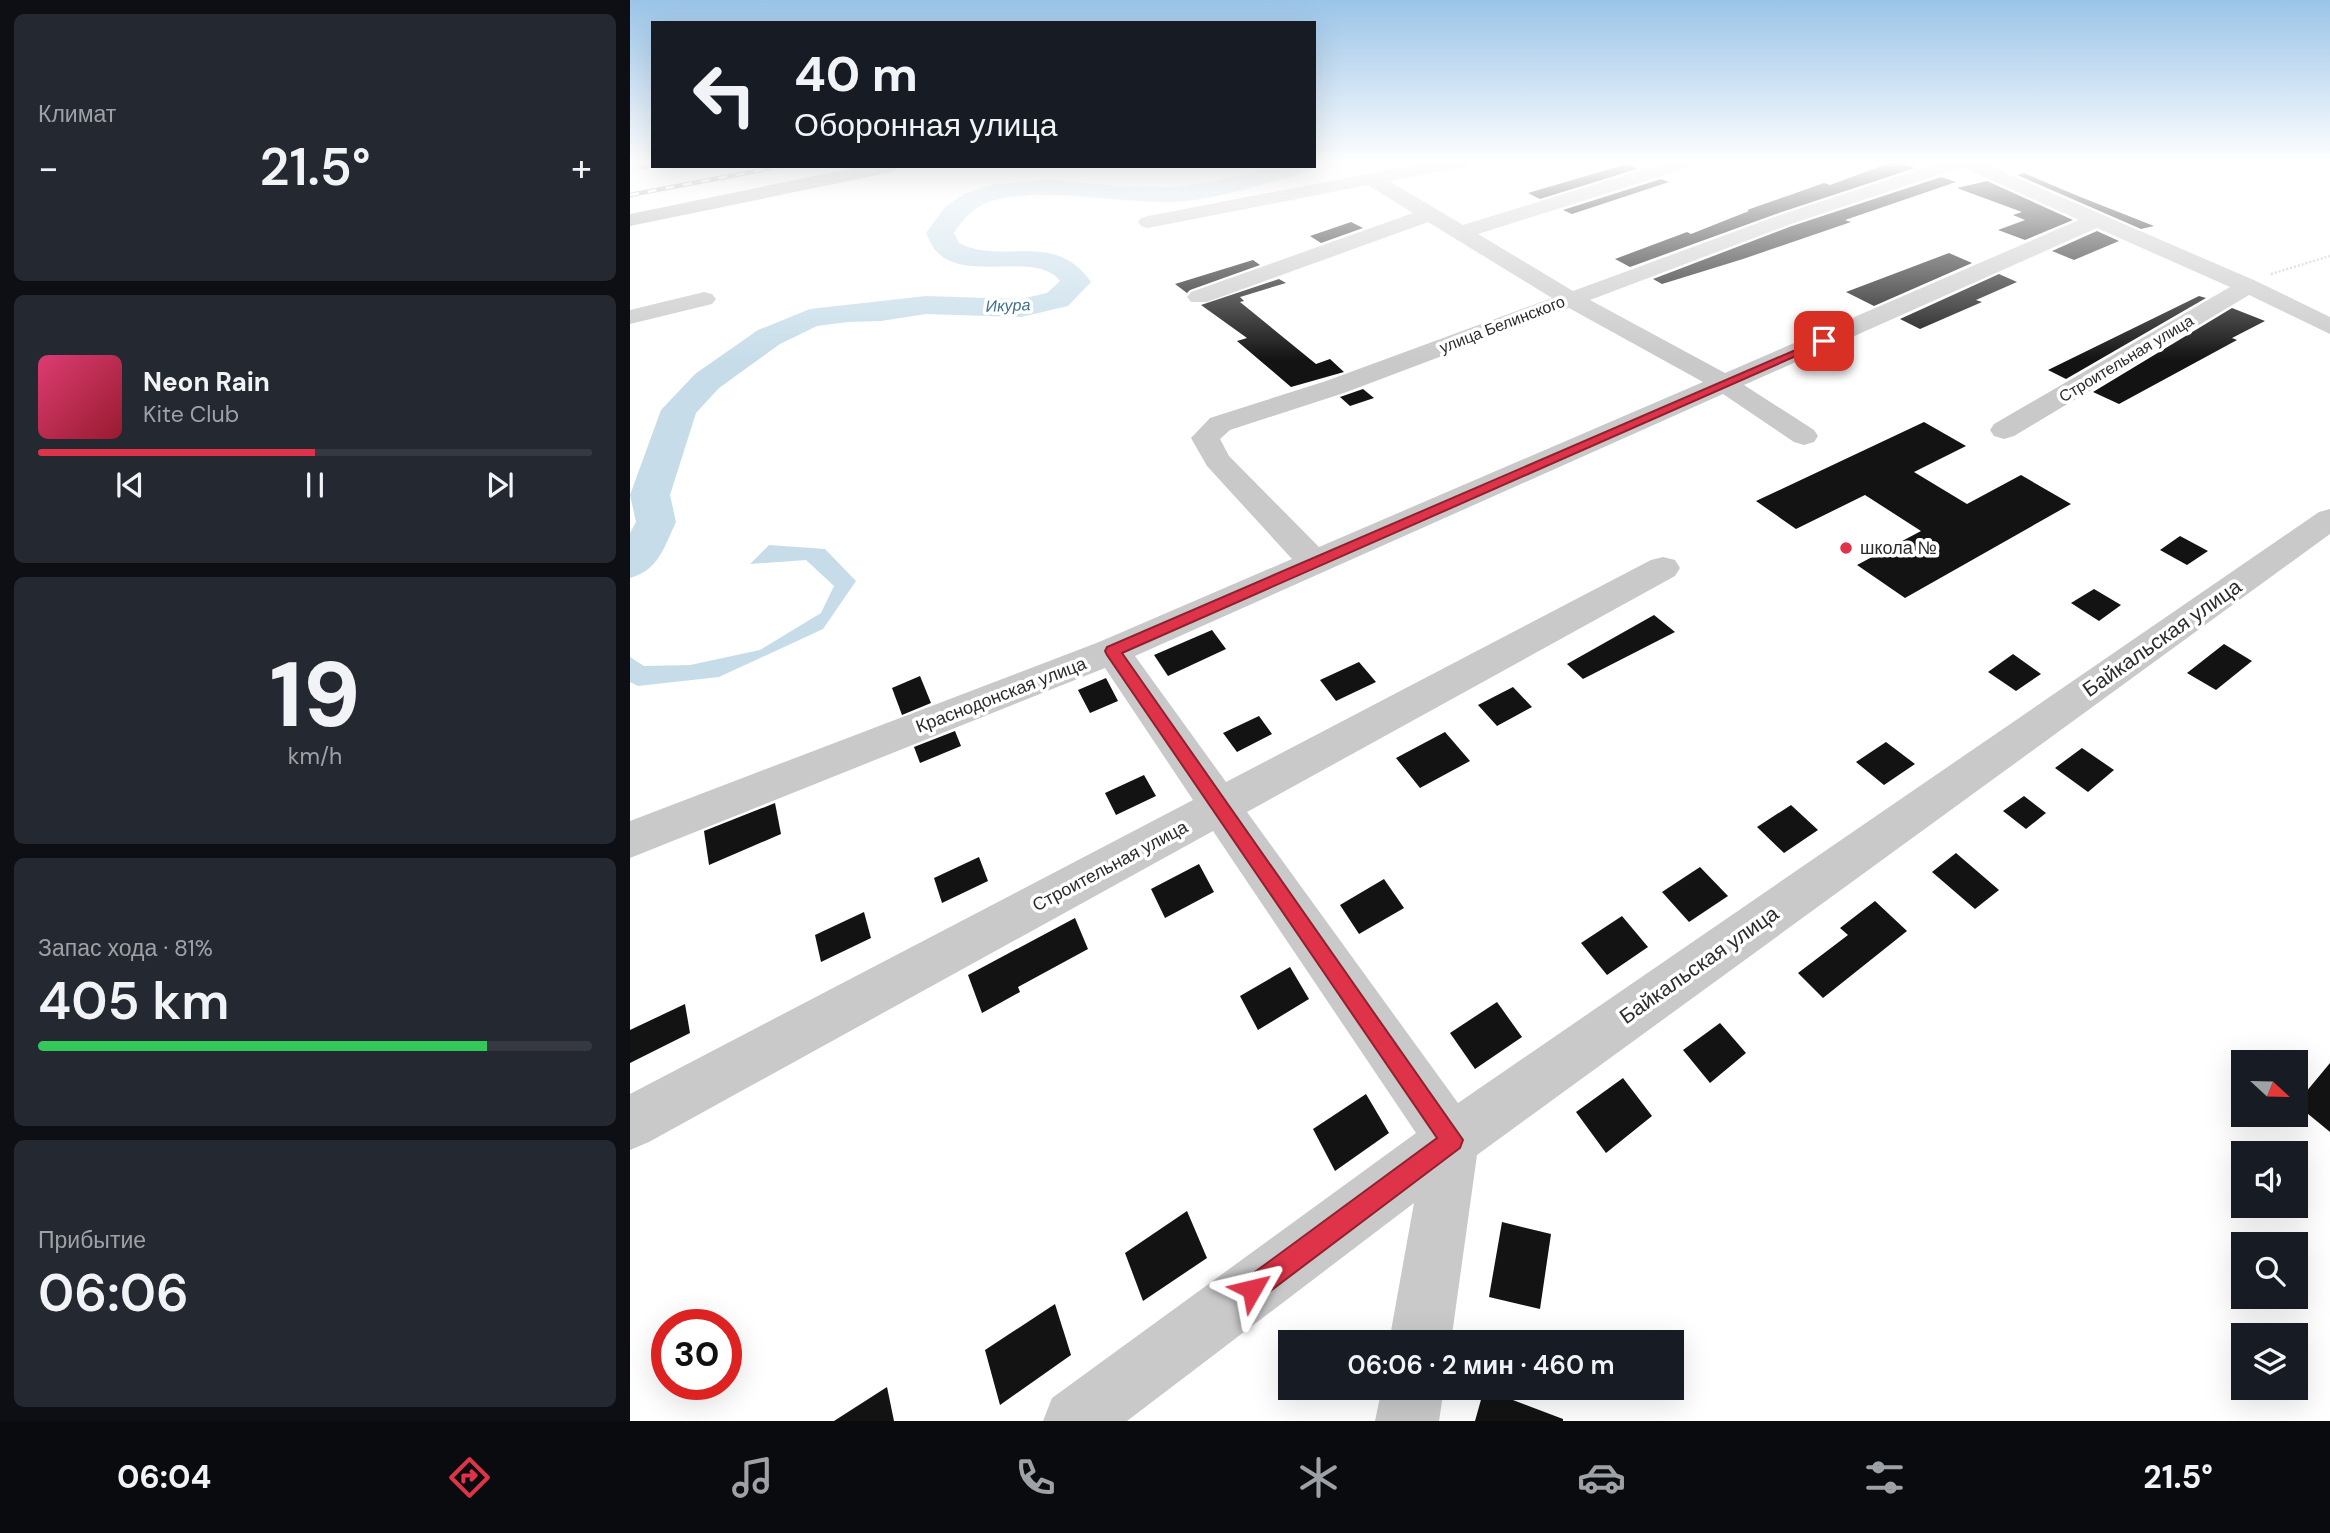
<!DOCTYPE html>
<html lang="ru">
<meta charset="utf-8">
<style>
body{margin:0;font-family:"DM Sans",sans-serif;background:#242831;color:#f1f3f6;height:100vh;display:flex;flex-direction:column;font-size:26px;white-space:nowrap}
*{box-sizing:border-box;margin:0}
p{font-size:23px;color:#9ea1a6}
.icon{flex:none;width:38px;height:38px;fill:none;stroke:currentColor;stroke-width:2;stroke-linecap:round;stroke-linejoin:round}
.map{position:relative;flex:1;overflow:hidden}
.side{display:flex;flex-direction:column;gap:14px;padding:14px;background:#0d0f14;width:630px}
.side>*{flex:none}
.guide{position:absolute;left:21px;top:21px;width:665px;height:147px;border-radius:0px;box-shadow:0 7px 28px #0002;background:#171b24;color:#f1f3f6;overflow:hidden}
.needle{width:46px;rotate:112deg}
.fabs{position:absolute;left:1601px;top:1050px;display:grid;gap:14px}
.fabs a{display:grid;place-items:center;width:77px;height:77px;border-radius:0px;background:#171b24;box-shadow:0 7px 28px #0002;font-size:35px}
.speed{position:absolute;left:21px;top:1309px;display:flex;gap:14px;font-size:35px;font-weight:700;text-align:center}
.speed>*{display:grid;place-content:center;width:91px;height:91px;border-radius:50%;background:#171b24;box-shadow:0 7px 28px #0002;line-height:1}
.speed .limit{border:10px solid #d22;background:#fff;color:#111}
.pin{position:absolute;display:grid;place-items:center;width:60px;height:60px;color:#fff;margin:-30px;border-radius:14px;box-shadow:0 4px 10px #0006}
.me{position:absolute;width:77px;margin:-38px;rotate:53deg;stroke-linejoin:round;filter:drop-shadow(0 0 5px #0008)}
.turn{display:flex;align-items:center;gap:24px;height:147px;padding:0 28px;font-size:32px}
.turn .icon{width:91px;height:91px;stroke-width:2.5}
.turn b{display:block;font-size:49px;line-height:60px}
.big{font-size:52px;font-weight:600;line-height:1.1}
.side .tile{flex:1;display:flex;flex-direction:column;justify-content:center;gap:10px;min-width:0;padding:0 24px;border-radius:10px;background:#242831}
.side .dial{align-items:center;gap:0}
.dial b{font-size:91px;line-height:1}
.song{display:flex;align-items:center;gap:21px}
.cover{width:84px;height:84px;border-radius:10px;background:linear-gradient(135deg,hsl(340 70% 55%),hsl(350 70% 35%))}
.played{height:7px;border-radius:4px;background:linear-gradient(90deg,#de3348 50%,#363941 50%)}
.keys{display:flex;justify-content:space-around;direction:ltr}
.heat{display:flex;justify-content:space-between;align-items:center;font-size:38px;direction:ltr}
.charge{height:10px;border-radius:5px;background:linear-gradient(90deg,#34c759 81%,#363941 0)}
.trip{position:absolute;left:648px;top:1330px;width:406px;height:70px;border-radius:0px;background:#171b24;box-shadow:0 7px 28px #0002;font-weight:600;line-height:70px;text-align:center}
.dock{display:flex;height:112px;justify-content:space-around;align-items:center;background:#090b0e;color:#9ea1a6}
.dock .icon{width:49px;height:49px}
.dock .active{color:#de3348}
.dock b{font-size:32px;color:#f1f3f6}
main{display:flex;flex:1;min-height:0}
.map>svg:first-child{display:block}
</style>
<main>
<section class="side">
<div class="tile"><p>Климат</p>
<div class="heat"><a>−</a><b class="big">21.5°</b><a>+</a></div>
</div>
<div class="tile">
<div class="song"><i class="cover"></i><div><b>Neon Rain</b><p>Kite Club</p></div></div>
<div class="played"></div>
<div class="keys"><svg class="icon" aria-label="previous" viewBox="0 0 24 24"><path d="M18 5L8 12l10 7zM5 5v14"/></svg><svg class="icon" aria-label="pause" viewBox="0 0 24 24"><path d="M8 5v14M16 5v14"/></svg><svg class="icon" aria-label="next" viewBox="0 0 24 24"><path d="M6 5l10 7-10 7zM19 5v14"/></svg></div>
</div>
<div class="tile dial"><b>19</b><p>km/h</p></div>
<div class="tile"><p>Запас хода · 81%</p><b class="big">405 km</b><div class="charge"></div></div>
<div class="tile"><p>Прибытие</p><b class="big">06:06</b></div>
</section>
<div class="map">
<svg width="1700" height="1421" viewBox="0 0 1700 1421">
<rect width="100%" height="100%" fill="#fff"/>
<path fill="#c6dde9" d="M 139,545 L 195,549 L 226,581 L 193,629 L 89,677 L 8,686 L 0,682 L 0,657 L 14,666 L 60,665 L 130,650 L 191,613 L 204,586 L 176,560 L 120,564 Z"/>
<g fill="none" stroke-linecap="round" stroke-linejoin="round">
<path fill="#c6dde9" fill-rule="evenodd" d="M 684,165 L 685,166 L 681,171 C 640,182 599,196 556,201 C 498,207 403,182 354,204 C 340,210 332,221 324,233 L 329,243 C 374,266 424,229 461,282 L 438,306 L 391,317 L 296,314 L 251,321 L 218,322 L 187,326 L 150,344 L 89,388 L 66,413 L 40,495 L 46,522 C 34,547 29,570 0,578 L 0,533 L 6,522 L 0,495 L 31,410 L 65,374 L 128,330 L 180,309 L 296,296 L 391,299 L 417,293 L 430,281 C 406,250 336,283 307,252 C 302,247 299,239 296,233 L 315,207 L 334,194 L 366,184 L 419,180 L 493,186 L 541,187 L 587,181 L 644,166 Z"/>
</g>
<g fill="#131313">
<path d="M 1265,161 L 1285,168 L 1146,214 L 1000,267 L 985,259 L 1057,232 L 1061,234 L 1119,211 L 1117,210 L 1194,183 L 1200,185 Z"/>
<path d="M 997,164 L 1007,169 L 910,199 L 898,193 Z"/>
<path d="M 1394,173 L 1448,196 L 1524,226 L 1511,229 L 1387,175 Z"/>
<path d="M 1311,177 L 1326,182 L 1215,220 L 1221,222 L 1113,259 L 1032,284 L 1023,279 L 1162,226 Z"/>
<path d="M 1031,179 L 1039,182 L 942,214 L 933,210 Z"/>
<path d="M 1357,181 L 1443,220 L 1395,240 L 1368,230 L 1395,220 L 1383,215 L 1392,212 L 1327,188 Z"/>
<path d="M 721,222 L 733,228 L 691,243 L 680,236 Z"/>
<path d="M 1467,231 L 1489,241 L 1444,260 L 1422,251 Z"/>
<path d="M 1319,253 L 1342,263 L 1244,306 L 1216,292 Z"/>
<path d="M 623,260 L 630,265 L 560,290 L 557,293 L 545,284 Z"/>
<path d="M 1369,274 L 1387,282 L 1346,300 L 1352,302 L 1290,329 L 1270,319 Z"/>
<path d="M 649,279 L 656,283 L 610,297 L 614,301 L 610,302 L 686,364 L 700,359 L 714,372 L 661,387 L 607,341 L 617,338 L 571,305 Z"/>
<path d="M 1569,296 L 1576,298 L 1436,379 L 1418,370 Z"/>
<path d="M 1602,308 L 1635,321 L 1602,338 L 1607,340 L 1489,404 L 1463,392 Z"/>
<path d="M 733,389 L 744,398 L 720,406 L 710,397 Z"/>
<path d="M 1294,422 L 1336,446 L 1284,472 L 1337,504 L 1391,475 L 1441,504 L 1275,598 L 1227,565 L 1291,531 L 1235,495 L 1166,529 L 1126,501 Z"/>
<path d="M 1550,536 L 1578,551 L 1557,565 L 1530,550 Z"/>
<path d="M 1464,589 L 1491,605 L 1469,621 L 1441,603 Z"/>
<path d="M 1024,615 L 1045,632 L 953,679 L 937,664 Z"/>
<path d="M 582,630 L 596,649 L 538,676 L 524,655 Z"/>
<path d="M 1594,644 L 1622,661 L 1586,690 L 1557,673 Z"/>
<path d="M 1383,654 L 1411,674 L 1386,691 L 1358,672 Z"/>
<path d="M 729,662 L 746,682 L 706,701 L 690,680 Z"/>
<path d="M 290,676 L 301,703 L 272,715 L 262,688 Z"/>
<path d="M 476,678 L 488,701 L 460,713 L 448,690 Z"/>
<path d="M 883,687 L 902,707 L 867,726 L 848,705 Z"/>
<path d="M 629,716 L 642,734 L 607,752 L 593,733 Z"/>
<path d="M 325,731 L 331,746 L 290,763 L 284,747 Z"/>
<path d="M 815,732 L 840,761 L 790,788 L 766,758 Z"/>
<path d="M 1256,742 L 1285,764 L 1254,785 L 1226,762 Z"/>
<path d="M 1452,748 L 1484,770 L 1458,792 L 1425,768 Z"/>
<path d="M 514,775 L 526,796 L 486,815 L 475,793 Z"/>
<path d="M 1394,796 L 1416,813 L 1396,829 L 1373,811 Z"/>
<path d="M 145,803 L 151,834 L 79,865 L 74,831 Z"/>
<path d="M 1161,805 L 1188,830 L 1154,853 L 1127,827 Z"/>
<path d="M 1326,853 L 1369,890 L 1345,909 L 1302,872 Z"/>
<path d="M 349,857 L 358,881 L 312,903 L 304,878 Z"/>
<path d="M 569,864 L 584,892 L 535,918 L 521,889 Z"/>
<path d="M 1070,867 L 1098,896 L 1059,922 L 1032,892 Z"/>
<path d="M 754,879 L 774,908 L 729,934 L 710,905 Z"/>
<path d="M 1245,901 L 1277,931 L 1193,998 L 1168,973 L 1218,935 L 1210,928 Z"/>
<path d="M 234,912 L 241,938 L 191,962 L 185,935 Z"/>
<path d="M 992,916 L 1018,947 L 977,975 L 951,943 Z"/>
<path d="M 445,918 L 458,949 L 388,987 L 390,992 L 352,1013 L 338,975 Z"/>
<path d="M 660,967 L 679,999 L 628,1030 L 610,996 Z"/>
<path d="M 867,1002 L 892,1037 L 845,1069 L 820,1033 Z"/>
<path d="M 55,1004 L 60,1033 L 0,1063 L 0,1030 Z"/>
<path d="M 1090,1023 L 1116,1053 L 1080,1083 L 1053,1050 Z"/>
<path d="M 1700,1063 L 1700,1132 L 1666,1104 Z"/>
<path d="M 993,1078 L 1022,1116 L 976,1153 L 946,1112 Z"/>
<path d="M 736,1094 L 759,1133 L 705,1171 L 683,1129 Z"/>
<path d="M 557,1211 L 577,1258 L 513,1301 L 495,1253 Z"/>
<path d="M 872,1222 L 921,1234 L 910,1309 L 859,1297 Z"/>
<path d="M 425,1304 L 441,1355 L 370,1405 L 355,1350 Z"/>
<path d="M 257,1387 L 264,1421 L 204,1421 Z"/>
<path d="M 854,1389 L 933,1419 L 933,1421 L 845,1421 Z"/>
</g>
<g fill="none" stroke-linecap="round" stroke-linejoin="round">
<path stroke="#c9c9c9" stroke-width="2.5" stroke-dasharray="2 2" stroke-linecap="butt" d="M 1641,274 L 1700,256"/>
<g fill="#c9c9c9" fill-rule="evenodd">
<path d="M 806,161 L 842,161 L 833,167 L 759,181 L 833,225 L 1041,161 L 1068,161 L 1066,165 L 848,234 L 943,291 L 1147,216 L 1315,161 L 1348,161 L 1626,281 L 1700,317 L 1700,334 L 1619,295 L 1384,436 L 1374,439 L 1364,436 L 1360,430 L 1364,424 L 1600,287 L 1467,228 L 1114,385 L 1184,430 L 1188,436 L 1184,442 L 1174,445 L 1164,442 L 1093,394 L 505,656 L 596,782 L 1021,560 L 1033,557 L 1045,560 L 1050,568 L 1045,576 L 617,812 L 828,1103 L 1689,512 L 1700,509 L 1700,534 L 847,1155 L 821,1342 L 759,1342 L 784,1203 L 497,1421 L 413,1421 L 422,1398 L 786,1133 L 583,831 L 19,1142 L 0,1150 L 0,1094 L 563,800 L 475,668 L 0,858 L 0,821 L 469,642 L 662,559 L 577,466 L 561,438 L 580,418 L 696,381 L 922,298 L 798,222 L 577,302 L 561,302 L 557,297 L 561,292 L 783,213 L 738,185 L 518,228 L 511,226 L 508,222 L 511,218 L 518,216 ZM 1332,167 L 1449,220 L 1095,373 L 960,300 L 1161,224 ZM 939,308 L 1073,382 L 689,547 L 599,456 L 590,439 L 600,430 L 714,393 Z"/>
<path d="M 74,292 L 82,294 L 86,299 L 82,304 L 0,324 L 0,310 Z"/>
<path d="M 752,1388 L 814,1388 L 809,1421 L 745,1421 Z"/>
</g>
<path fill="#a4a4a4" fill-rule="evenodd" d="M 233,166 L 271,166 L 262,172 L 0,226 L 0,214 Z"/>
<g stroke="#818181" stroke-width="4.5">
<g id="rail">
<path d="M 0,169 L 23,165"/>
<path d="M 0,195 L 153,166"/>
</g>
</g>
<use href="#rail" stroke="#fff" stroke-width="2.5" stroke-dasharray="9" stroke-linecap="butt"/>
</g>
<linearGradient id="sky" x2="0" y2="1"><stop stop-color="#9ac4e8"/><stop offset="0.45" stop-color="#fff"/><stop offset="1" stop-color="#fff" stop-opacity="0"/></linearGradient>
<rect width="1700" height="360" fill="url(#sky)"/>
<path fill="#de3348" stroke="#90212f" stroke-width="2" d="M 1191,339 L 1200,341 L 492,653 L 833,1140 L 830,1148 L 631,1298 L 622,1301 L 614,1298 L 610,1289 L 614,1280 L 807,1138 L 477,655 L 475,651 L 477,647 Z"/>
<circle fill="#de3348" stroke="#fff" stroke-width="2.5" cx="1216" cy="548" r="7"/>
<g text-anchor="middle" stroke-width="7" stroke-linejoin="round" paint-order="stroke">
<g font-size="16" font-style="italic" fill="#3e718b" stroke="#fff">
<text transform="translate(378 305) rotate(-2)" y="6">Икура</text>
</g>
<g font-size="16" fill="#2c2c2c" stroke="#fff">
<text transform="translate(872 324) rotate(-21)" y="6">улица Белинского</text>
<text transform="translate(1496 358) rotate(-31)" y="6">Строительная улица</text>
</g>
<g font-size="18" fill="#2c2c2c" stroke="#fff" text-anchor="start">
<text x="1230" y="554">школа №</text>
</g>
<g font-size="18" fill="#2c2c2c" stroke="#fff">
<text transform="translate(371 695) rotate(-21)" y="6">Краснодонская улица</text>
<text transform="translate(480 866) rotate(-28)" y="6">Строительная улица</text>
</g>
<g font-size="21" fill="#2c2c2c" stroke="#fff">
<text transform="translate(1532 638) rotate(-35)" y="7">Байкальская улица</text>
<text transform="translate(1069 965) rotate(-35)" y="7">Байкальская улица</text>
</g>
</g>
</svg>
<div class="fabs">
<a><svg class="needle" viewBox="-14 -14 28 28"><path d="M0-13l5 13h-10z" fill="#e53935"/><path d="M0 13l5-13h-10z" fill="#9ea1a6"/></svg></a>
<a><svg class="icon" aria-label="sound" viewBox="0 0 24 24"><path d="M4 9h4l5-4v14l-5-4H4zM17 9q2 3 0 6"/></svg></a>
<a><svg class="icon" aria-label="search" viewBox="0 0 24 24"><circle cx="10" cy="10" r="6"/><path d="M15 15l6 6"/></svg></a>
<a><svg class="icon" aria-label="layers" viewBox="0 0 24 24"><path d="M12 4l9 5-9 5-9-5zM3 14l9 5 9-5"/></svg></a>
</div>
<div class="speed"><div class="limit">30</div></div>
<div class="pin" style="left:1194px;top:341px;background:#d93025"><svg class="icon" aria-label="arrive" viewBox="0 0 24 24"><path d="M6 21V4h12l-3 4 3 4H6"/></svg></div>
<svg class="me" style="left:622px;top:1289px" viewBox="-20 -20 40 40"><path d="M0-17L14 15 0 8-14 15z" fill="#de3348" stroke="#fff" stroke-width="4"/></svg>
<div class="trip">06:06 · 2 мин · 460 m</div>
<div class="guide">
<div class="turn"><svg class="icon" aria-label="left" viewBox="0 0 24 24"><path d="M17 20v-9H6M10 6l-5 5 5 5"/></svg><div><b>40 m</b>Оборонная улица</div></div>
</div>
</div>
</main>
<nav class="dock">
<b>06:04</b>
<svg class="icon active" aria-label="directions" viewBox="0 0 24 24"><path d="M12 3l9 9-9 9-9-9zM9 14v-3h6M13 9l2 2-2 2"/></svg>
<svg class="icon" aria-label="music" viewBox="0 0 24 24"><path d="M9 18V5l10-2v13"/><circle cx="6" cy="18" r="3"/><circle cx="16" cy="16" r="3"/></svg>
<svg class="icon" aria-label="phone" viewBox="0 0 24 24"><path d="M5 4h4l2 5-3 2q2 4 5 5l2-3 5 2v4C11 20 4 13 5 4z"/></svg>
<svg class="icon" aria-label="climate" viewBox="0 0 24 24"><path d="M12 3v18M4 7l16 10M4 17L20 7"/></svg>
<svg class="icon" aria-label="car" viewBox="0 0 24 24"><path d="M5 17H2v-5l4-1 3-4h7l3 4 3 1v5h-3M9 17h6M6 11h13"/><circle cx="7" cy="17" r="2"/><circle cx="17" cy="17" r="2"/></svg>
<svg class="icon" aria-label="filters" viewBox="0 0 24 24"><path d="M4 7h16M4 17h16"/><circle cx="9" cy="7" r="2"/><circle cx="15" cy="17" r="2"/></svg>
<b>21.5°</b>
</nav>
